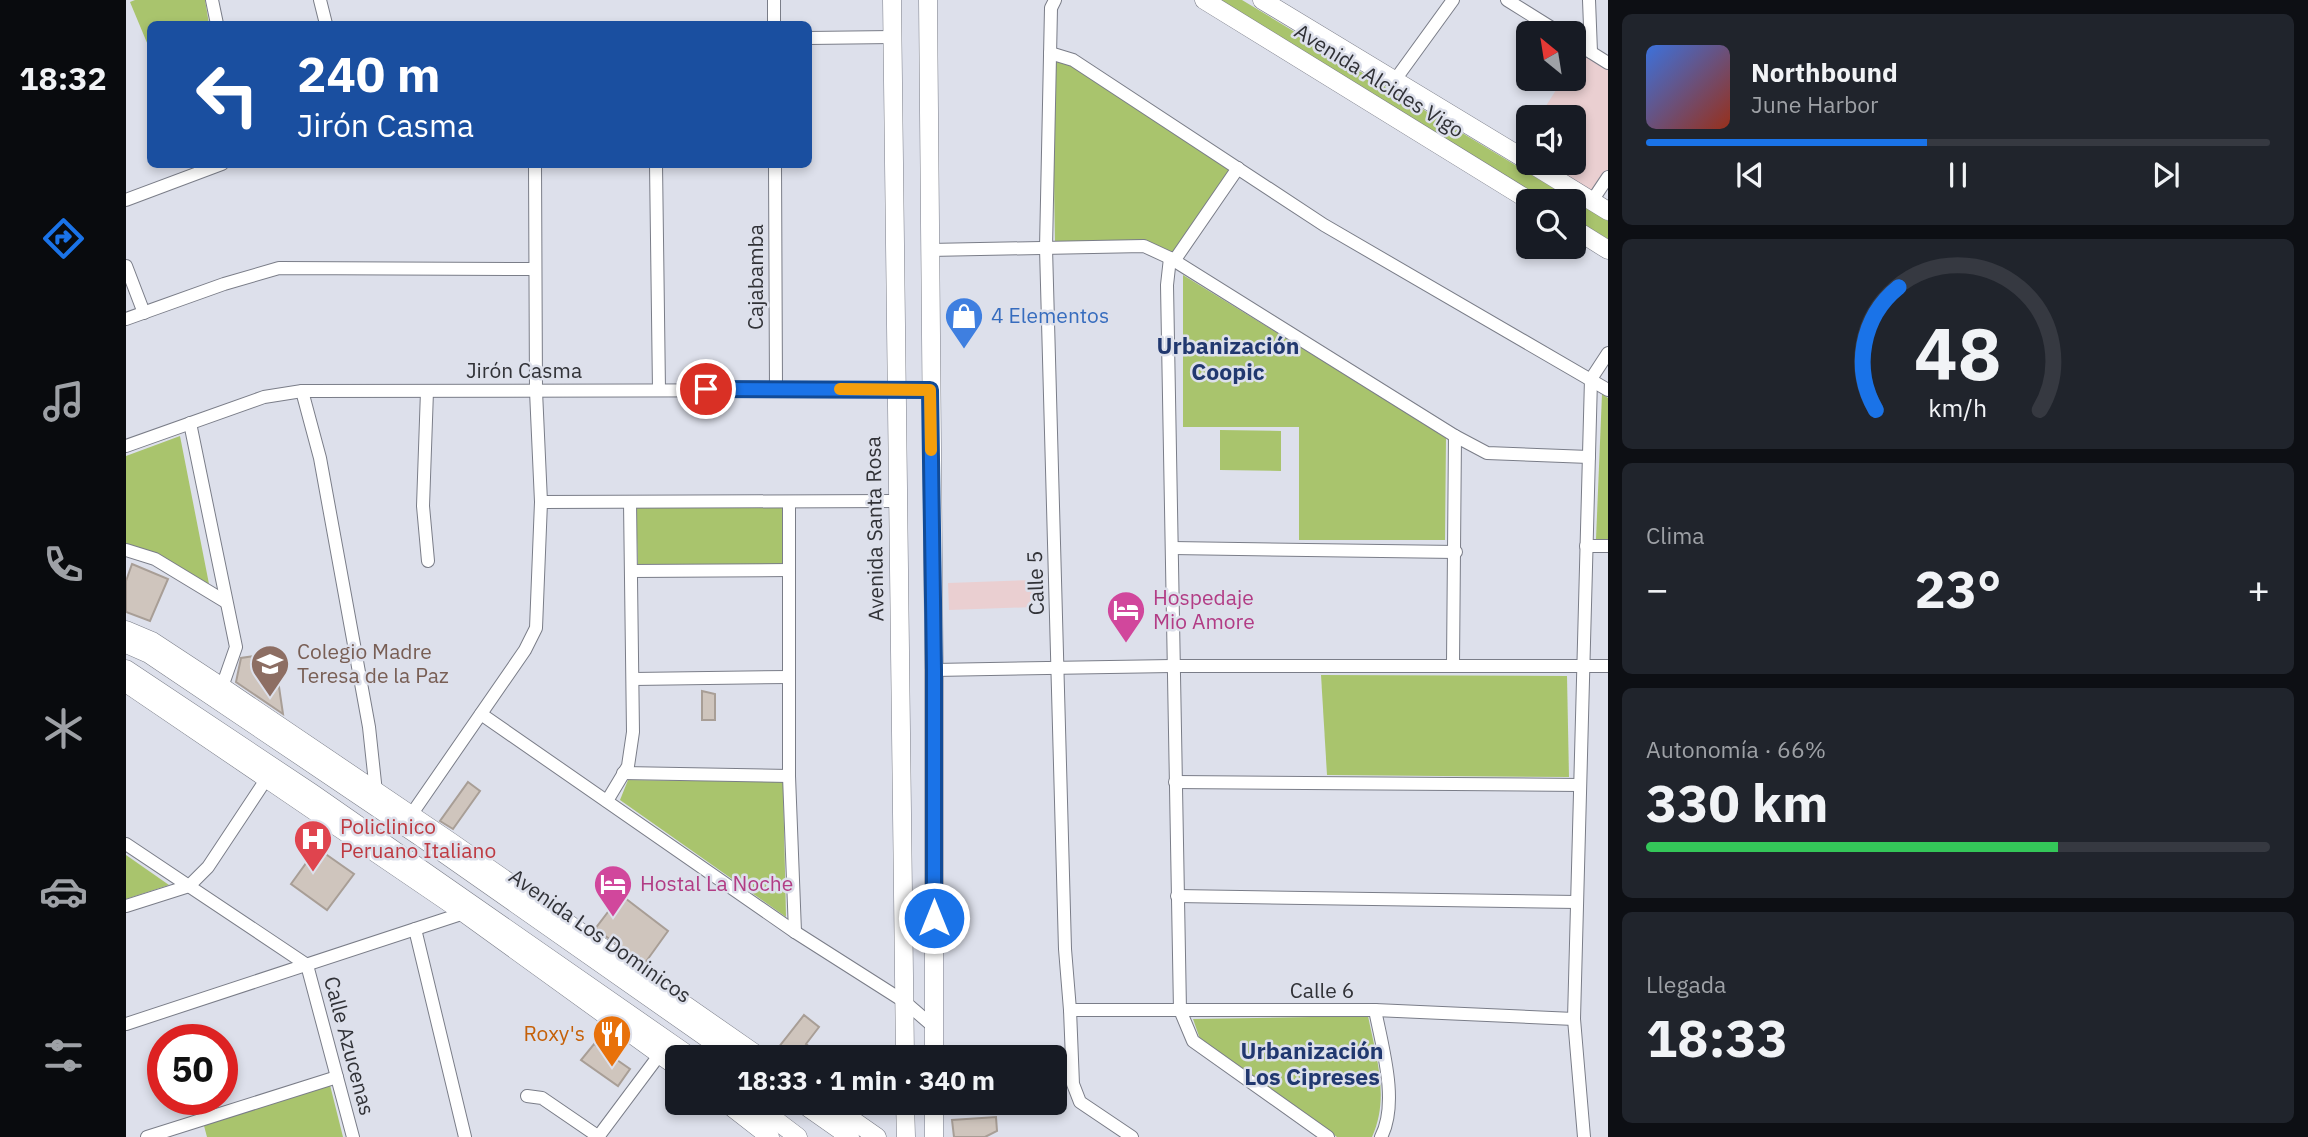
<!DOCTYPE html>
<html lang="es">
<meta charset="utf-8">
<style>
body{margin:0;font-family:"IBM Plex Sans",sans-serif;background:#20242c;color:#f1f3f6;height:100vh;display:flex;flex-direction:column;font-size:26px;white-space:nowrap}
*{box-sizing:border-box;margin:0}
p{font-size:23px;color:#9ea1a6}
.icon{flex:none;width:38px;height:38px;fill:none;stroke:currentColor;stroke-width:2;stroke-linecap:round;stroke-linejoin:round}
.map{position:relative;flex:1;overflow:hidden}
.sheet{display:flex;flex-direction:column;gap:14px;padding:14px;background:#0d0f14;width:700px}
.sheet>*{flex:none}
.guide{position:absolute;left:21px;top:21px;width:665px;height:147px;border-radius:10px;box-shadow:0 4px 10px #0003;background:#1a4fa0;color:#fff;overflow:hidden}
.needle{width:46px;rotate:330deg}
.tools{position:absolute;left:1390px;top:21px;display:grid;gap:14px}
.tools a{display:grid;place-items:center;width:70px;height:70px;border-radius:10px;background:#171b24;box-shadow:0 4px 10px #0003;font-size:35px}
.speed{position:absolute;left:21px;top:1024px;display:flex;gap:14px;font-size:35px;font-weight:700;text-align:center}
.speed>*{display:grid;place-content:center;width:91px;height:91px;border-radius:50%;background:#171b24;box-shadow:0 4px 10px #0003;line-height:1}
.speed .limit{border:10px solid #d22;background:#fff;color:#111}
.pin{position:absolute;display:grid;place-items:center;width:60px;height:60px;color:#fff;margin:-30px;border:4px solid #fff;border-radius:50%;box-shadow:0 2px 7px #0007}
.me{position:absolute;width:77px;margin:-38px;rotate:0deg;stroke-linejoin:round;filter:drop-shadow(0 0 5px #0008)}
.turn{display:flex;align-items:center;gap:24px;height:147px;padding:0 35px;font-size:32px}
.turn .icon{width:91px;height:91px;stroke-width:2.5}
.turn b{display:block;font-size:49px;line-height:60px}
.big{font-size:52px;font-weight:700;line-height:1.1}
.sheet .tile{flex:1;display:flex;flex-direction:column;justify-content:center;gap:10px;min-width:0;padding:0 24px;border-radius:10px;background:#20242c}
.sheet .dial{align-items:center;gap:0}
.dial svg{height:182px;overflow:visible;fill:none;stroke:#363941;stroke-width:7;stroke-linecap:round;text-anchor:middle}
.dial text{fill:#f1f3f6;stroke:none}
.song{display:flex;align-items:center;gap:21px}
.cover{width:84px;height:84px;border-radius:10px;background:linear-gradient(135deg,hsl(220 70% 55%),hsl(10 70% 35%))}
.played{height:7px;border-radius:4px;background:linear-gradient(90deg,#1a73e8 45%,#363941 45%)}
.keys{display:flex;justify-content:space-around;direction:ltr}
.heat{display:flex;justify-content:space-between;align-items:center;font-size:38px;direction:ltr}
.charge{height:10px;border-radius:5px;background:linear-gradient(90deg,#34c759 66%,#363941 0)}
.trip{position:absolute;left:539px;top:1045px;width:402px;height:70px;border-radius:10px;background:#171b24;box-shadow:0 4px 10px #0003;font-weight:700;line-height:70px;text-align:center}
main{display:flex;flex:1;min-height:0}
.dock{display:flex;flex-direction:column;width:126px;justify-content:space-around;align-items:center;background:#090b0e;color:#9ea1a6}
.dock .icon{width:49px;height:49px}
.dock .active{color:#1a73e8}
.dock b{font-size:32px;color:#f1f3f6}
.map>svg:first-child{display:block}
</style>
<main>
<nav class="dock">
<b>18:32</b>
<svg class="icon active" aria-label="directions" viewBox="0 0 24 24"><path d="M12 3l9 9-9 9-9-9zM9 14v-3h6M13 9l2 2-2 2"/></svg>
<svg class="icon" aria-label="music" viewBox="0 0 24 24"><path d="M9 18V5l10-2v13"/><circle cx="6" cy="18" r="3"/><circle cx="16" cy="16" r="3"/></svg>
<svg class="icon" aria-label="phone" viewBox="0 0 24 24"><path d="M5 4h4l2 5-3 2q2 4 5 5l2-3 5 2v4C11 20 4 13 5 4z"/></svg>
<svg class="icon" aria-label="climate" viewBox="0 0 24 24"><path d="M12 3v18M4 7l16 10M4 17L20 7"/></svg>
<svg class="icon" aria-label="car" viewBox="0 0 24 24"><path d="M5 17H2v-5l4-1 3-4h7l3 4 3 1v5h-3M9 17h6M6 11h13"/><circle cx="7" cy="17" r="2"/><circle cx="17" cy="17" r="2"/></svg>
<svg class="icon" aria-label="filters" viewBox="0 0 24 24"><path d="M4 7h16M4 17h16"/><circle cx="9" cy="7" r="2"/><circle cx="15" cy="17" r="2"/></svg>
</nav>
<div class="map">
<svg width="1482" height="1137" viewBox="0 0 1482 1137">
<rect width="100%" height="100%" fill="#dde0eb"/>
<g fill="#eacfd1">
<path d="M 1454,52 L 1482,68 L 1482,169 L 1467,194 L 1416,163 L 1447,163 L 1447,117 L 1413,117 L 1437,79 L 1447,79 L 1447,63 Z"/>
<path d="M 907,580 L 908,607 L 823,610 L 822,583 Z"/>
</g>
<g fill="#a9c46d">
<path d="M 9,0 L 79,0 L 83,24 L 24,24 L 24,50 L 4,2 Z"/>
<path d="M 1087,0 L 1116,0 L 1482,221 L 1482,239 L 1447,218 L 1447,201 L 1420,201 Z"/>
<path d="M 926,57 L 947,64 L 1106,169 L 1046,255 L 1020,242 L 929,244 Z"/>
<path d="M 1057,275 L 1320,437 L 1319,540 L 1173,540 L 1173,427 L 1057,427 Z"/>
<path d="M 1476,394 L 1482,398 L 1482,539 L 1470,539 Z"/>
<path d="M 1094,430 L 1155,431 L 1155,471 L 1094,470 Z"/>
<path d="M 54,436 L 83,584 L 32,554 L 0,544 L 0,456 Z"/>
<path d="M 510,508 L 657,508 L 657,564 L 512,564 Z"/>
<path d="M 1195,675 L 1441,676 L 1443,777 L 1201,775 Z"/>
<path d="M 502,780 L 657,782 L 660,917 L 494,800 Z"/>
<path d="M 0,855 L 43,885 L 0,899 Z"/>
<path d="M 1242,1016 C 1250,1056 1264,1098 1246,1137 L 1211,1137 L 1074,1039 L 1067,1019 Z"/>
<path d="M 203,1081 L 217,1137 L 81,1137 L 77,1122 Z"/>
</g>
<g fill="#cfc5bd" stroke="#a89e96" stroke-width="2">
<path d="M 6,564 L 42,579 L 24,621 L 0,612 L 0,581 Z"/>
<path d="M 148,653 L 157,714 L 110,682 L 115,658 Z"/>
<path d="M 576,691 L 589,694 L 589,720 L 576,720 Z"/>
<path d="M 342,782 L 354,791 L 327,829 L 314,821 Z"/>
<path d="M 191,848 L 228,874 L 201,910 L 165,884 Z"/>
<path d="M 495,895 L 542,931 L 519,963 L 469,929 Z"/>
<path d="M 678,1015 L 693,1027 L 680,1044 L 696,1057 L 645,1057 Z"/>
<path d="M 468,1044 L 504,1069 L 492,1086 L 455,1060 Z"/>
<path d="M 870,1117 L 871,1131 L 859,1137 L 828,1137 L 826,1120 Z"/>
</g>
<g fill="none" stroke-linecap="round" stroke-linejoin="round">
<g stroke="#7a7d88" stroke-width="14">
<g id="street">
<path d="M 86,0 L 91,24"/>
<path d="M 194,0 L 200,24"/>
<path d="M 648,0 L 648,24"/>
<path d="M 929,0 L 925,8 L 920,248 L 939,949 L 944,1010 L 947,1084 L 954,1102 L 1006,1137"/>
<path d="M 1381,0 L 1434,33"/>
<path d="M 1463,0 L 1465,52"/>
<path d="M 682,38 L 767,37"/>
<path d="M 1447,41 L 1482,63"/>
<path d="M 924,53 L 947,60 L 1198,225 L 1482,390"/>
<path d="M 1269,80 L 1327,0"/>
<path d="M 530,164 L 533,390"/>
<path d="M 649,164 L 650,389"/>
<path d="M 0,200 L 96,164"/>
<path d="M 1466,201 L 1482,177"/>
<path d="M 803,250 L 1018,246 L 1044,258 L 1329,436 L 1361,453 L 1463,457"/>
<path d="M 1044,258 L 1041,285 L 1054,1010 L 1067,1041 L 1202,1137"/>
<path d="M 1048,261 L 1112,168"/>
<path d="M 0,266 L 18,313"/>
<path d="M 0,319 L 98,284 L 153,268 L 409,269"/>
<path d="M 176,391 L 194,458 L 243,727 L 250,792"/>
<path d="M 301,391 L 297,506 L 302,561"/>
<path d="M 64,423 L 110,647 L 96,687"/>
<path d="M 0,446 L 138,397 L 176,391 L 804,390"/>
<path d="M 415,502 L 771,501"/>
<path d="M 663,502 L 663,776 L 669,932"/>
<path d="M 1460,546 L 1482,546"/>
<path d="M 1046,548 L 1330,552"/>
<path d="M 0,550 L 29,559 L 100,602"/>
<path d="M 505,571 L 663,570"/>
<path d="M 1327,664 L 1329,436"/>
<path d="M 808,670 L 1046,666 L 1482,666"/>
<path d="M 507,679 L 663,677"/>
<path d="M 355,714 L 669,932 L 779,1002 L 809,1028"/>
<path d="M 497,773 L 663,776"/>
<path d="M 1049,782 L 1454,785"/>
<path d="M 481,801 L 502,766 L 507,732 L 504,502"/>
<path d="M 285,815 L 399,650 L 410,628 L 415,502 L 410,391 L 409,164"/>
<path d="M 0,844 L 181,965 L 227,1137"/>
<path d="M 1051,896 L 1451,902"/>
<path d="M 0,906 L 63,886 L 82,867 L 141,778"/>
<path d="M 289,929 L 339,1137"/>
<path d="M 944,1010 L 1249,1010 L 1448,1019"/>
<path d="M 1249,1010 C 1256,1046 1273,1103 1255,1137"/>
<path d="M 0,1024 L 338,913"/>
<path d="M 401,1096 L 416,1098 L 473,1137"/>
<path d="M 21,1137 L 211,1077"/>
<path d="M 472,1137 L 534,1054"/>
<path d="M 1458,1137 L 1448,1019 L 1465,379 L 1482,353"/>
</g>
</g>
<g stroke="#7a7d88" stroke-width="19">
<g id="secondary">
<path d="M 766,0 L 779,1057"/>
<path d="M 802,0 L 808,670 L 808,1057"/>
<path d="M 1078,0 L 1404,201"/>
<path d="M 1136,0 L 1402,161"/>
<path d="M 1404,163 L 1482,211"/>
<path d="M 1447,228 L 1482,250"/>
<path d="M 0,630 L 26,641 L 96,687 L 325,842 L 634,1057"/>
<path d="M 0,644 L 23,654 L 293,836 L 608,1057"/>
<path d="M 0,669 L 186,793 L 565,1057"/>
<path d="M 0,683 L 338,913 L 551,1067"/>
<path d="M 599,1102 L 644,1137"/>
<path d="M 626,1102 L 672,1137"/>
<path d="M 674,1102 L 724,1137"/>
<path d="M 701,1102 L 751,1137"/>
<path d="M 779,1102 L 780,1137"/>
<path d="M 808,1137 L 808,1102"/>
</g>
</g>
<use href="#street" stroke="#fff" stroke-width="12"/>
<use href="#secondary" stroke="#fff" stroke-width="18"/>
</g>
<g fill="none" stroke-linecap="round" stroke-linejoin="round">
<g stroke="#114b97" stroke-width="18">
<path id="route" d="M 580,389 L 804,390 L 808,670 L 808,918"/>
</g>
<use href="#route" stroke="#1a73e8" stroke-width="12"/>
<path stroke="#f59e0b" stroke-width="12" d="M 714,389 L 804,390 L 805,450"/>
</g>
<defs>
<g id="shop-pin" transform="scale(2.0125)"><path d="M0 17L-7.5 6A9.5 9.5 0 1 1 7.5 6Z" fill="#3f7fe0" stroke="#dde0eb"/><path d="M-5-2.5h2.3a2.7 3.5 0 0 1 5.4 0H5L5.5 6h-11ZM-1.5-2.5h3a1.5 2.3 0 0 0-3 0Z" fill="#fff"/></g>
<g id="hotel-pin" transform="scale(2.0125)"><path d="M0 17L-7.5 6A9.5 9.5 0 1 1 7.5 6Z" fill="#d1479c" stroke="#dde0eb"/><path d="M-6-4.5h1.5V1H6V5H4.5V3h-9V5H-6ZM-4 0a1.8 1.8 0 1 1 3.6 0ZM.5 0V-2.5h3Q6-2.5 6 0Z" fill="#fff"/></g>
<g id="school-pin" transform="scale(2.0125)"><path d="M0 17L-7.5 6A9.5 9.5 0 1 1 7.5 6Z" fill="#8d6e63" stroke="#dde0eb"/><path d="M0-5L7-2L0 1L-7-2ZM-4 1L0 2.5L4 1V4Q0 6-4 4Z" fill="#fff"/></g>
<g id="hospital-pin" transform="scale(2.0125)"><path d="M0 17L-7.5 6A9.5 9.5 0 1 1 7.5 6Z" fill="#e0444e" stroke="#dde0eb"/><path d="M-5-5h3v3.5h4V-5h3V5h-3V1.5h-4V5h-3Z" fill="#fff"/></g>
<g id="restaurant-pin" transform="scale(2.0125)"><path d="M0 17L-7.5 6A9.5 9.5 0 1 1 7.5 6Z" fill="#e8710a" stroke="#dde0eb"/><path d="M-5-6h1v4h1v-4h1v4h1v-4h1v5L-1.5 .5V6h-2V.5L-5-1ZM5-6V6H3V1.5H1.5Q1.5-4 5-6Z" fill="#fff"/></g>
</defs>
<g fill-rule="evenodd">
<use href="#shop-pin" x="838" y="316"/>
<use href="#hotel-pin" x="1000" y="610"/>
<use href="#school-pin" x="144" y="664"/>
<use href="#hospital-pin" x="187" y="839"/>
<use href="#hotel-pin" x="487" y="884"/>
<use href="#restaurant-pin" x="486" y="1034"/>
</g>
<g text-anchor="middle" stroke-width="5" stroke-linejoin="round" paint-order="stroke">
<g font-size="21" fill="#313237" stroke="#dde0eb">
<text transform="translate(1253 81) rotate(32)" y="7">Avenida Alcides Vigo</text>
<text transform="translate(630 277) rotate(-90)" y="7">Cajabamba</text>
<text x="398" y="378">Jirón Casma</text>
<text transform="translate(749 529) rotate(-91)" y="7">Avenida Santa Rosa</text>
<text transform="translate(910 583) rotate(-92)" y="7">Calle 5</text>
<text transform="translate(474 936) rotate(35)" y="7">Avenida Los Dominicos</text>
<text x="1196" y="998">Calle 6</text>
<text transform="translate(223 1046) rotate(75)" y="7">Calle Azucenas</text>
</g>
<g font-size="21" fill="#366cbe" stroke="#dde0eb" text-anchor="start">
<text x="865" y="323">4 Elementos</text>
</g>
<g font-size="21" fill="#b23c85" stroke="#dde0eb" text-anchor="start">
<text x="1027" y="605">Hospedaje<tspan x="1027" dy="24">Mio Amore</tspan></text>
<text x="514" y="891">Hostal La Noche</text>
</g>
<g font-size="21" fill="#785e54" stroke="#dde0eb" text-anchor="start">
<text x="171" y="659">Colegio Madre<tspan x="171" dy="24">Teresa de la Paz</tspan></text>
</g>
<g font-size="21" fill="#be3a42" stroke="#dde0eb" text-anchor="start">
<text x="214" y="834">Policlinico<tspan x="214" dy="24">Peruano Italiano</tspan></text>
</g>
<g font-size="21" fill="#c56008" stroke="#dde0eb" text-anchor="end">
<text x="459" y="1041">Roxy's</text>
</g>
<g font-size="23" font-weight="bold" fill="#21386f" stroke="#dde0eb">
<text x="1102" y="354">Urbanización<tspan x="1102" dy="26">Coopic</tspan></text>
<text x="1186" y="1059">Urbanización<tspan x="1186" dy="26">Los Cipreses</tspan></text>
</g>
</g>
</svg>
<div class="tools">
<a><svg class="needle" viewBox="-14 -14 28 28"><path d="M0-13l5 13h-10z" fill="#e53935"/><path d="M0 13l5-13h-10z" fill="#9ea1a6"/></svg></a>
<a><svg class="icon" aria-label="sound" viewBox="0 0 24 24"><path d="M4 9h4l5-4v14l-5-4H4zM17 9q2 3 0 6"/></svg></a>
<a><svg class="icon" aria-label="search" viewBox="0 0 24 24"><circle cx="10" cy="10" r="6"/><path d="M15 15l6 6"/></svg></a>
</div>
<div class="speed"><div class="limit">50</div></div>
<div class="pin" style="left:580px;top:389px;background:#d93025"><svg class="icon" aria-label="arrive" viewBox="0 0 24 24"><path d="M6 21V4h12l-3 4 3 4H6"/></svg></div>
<svg class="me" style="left:808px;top:918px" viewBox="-20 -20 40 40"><circle r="17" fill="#1a73e8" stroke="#fff" stroke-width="3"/><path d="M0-11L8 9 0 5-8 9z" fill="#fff"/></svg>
<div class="trip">18:33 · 1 min · 340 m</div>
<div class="guide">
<div class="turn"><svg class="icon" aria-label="left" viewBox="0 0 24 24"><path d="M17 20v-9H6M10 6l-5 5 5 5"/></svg><div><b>240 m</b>Jirón Casma</div></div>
</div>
</div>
<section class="sheet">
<div class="tile">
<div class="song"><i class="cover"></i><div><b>Northbound</b><p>June Harbor</p></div></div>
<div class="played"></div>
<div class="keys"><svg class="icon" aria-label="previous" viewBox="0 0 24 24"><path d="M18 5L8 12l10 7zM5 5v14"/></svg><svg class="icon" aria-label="pause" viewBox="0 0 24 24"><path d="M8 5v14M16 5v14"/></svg><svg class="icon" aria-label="next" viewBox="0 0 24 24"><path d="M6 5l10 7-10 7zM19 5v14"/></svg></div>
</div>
<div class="tile dial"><svg viewBox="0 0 100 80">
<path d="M14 69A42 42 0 1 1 86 69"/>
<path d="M14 69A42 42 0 0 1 24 15" stroke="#1a73e8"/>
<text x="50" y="56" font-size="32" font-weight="700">48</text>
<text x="50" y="72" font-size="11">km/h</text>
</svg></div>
<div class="tile"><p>Clima</p>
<div class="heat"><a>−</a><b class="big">23°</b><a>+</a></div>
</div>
<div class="tile"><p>Autonomía · 66%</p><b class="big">330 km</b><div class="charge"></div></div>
<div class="tile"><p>Llegada</p><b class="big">18:33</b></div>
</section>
</main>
